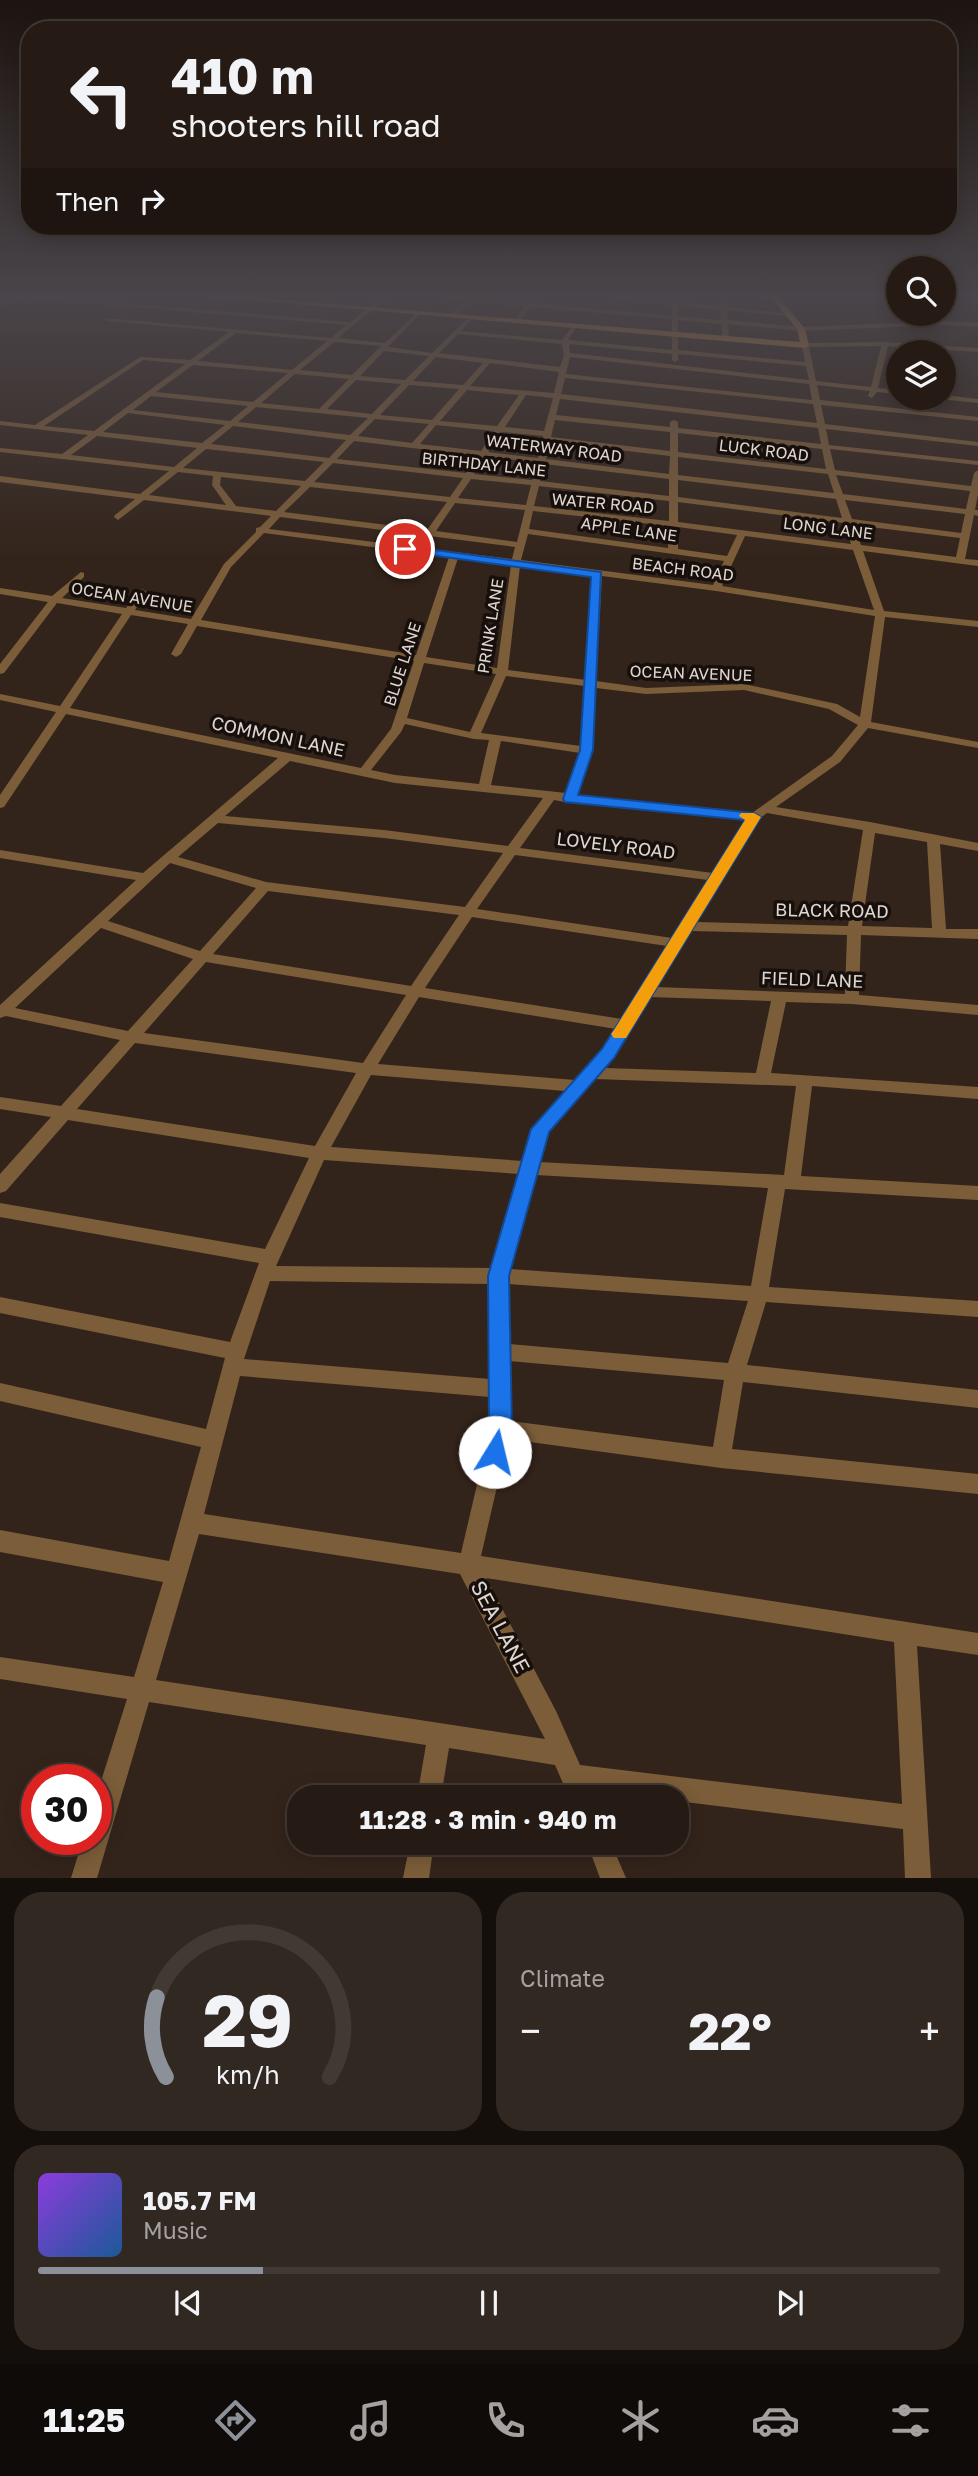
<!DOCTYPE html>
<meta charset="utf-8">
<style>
body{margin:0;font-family:"Golos Text",sans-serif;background:#322822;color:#f1f3f6;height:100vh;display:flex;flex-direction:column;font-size:26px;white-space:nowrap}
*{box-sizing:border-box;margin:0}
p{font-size:23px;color:#a4a1a0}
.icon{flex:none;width:38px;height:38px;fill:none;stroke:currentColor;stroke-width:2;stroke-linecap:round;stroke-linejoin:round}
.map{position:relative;height:1878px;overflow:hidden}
.sheet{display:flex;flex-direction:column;gap:14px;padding:14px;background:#150f0b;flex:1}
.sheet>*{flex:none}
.hud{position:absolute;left:21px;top:21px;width:936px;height:214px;border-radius:28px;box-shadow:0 4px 18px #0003,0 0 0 2px #423934;background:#261b14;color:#f1f3f6;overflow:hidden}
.tools{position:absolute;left:886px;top:256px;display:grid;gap:14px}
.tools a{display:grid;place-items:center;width:70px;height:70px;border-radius:50%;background:#261b14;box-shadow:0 4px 18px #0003,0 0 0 2px #423934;font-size:35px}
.speed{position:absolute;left:21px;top:1764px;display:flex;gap:14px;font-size:35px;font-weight:700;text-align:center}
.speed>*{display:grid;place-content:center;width:91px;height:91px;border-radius:50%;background:#261b14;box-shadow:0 4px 18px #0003,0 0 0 2px #423934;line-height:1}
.speed .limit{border:10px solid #d22;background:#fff;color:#111}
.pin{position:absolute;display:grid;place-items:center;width:60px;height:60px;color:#fff;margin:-30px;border:4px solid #fff;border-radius:50%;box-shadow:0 2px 7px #0007}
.me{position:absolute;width:77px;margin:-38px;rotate:9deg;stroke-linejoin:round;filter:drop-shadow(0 0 5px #0008)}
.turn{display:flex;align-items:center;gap:24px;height:147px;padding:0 35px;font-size:32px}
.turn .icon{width:91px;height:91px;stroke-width:2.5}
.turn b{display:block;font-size:49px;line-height:60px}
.then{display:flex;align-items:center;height:66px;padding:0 35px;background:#0003;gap:14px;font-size:26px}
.big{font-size:52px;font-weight:700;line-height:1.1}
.sheet .tile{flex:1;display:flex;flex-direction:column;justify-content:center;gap:10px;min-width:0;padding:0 24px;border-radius:28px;background:#322822}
.sheet .dial{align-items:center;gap:0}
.dial svg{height:182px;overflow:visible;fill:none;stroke:#423934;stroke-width:7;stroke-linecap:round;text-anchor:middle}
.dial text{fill:#f1f3f6;stroke:none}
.song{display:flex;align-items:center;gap:21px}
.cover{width:84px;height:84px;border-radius:10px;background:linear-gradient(135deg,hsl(270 70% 55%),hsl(210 70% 35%))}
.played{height:7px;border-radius:4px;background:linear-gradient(90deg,#8c9099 25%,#423934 25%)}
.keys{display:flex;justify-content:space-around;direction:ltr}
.heat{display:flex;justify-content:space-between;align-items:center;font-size:38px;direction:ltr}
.sheet .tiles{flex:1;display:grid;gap:14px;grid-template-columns:1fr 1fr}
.tile:last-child{grid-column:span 2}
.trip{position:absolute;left:287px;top:1785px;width:402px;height:70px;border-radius:28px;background:#261b14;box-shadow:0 4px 18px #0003,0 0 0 2px #423934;font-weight:700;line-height:70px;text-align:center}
.tabs{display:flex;height:112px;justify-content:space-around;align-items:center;background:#0f0b08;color:#a4a1a0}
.tabs .icon{width:49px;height:49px}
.tabs .current{color:#8c9099}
.tabs b{font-size:32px;color:#f1f3f6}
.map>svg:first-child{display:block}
</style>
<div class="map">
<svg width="978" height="1878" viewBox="0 0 978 1878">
<rect width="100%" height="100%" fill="#33241b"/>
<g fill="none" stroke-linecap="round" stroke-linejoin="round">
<g fill="#7c5d39" fill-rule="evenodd">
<path d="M 26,295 L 350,322 L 383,295 L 390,295 L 338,338 L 385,343 L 418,311 L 420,314 L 388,347 L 432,353 L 470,316 L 473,318 L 461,331 L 562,340 L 574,324 L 577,326 L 568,340 L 672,350 L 672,319 L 531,307 L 517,323 L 514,321 L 525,306 L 472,301 L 452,318 L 450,315 L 466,301 L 418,295 L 470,297 L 477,295 L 476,298 L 527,303 L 533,295 L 539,295 L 533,303 L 672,316 L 672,305 L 579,295 L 672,301 L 672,295 L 678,295 L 678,302 L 720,306 L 719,295 L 725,295 L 726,306 L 790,314 L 787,316 L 727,310 L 728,320 L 801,327 L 944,321 L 978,323 L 978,327 L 944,325 L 801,331 L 728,324 L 729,339 L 726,341 L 723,339 L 721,324 L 678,320 L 678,350 L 805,362 L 802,345 L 805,343 L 885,342 L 978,348 L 978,352 L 888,346 L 878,388 L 898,390 L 898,394 L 877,392 L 872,398 L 868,396 L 870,391 L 817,385 L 820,400 L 978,417 L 978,421 L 821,405 L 825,424 L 978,442 L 978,446 L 826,429 L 829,445 L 978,461 L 978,465 L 830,449 L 835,470 L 971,486 L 974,473 L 978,470 L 978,494 L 975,510 L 978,510 L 978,516 L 974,515 L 965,559 L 978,560 L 978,566 L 863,551 L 884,611 L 978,621 L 978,627 L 885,617 L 871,722 L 978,742 L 978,748 L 868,728 L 840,762 L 776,807 L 870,822 L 978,843 L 978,851 L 940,844 L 946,929 L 978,929 L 978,939 L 861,935 L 859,995 L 978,1005 L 978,1015 L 852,1004 L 786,1002 L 771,1073 L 978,1087 L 978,1099 L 812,1086 L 801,1176 L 978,1186 L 978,1200 L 785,1189 L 769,1287 L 978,1301 L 978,1317 L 766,1302 L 747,1365 L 978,1390 L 978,1408 L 743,1382 L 732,1449 L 978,1474 L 978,1494 L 721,1468 L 508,1439 L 481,1556 L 978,1633 L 978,1655 L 917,1646 L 931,1878 L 905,1878 L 903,1829 L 677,1801 L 677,1797 L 646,1797 L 590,1790 L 593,1797 L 569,1797 L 555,1765 L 449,1748 L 441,1797 L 417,1797 L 426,1745 L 149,1702 L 97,1878 L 71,1878 L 83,1839 L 96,1839 L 96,1797 L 127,1699 L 0,1679 L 0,1657 L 134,1677 L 163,1582 L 0,1552 L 0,1530 L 169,1561 L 201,1447 L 0,1401 L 0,1383 L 206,1429 L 225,1358 L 0,1313 L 0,1297 L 230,1342 L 259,1263 L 0,1217 L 0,1203 L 265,1249 L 309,1158 L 68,1120 L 6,1191 L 0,1193 L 0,1174 L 51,1117 L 0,1109 L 0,1097 L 61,1106 L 120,1040 L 6,1016 L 0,1018 L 0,1005 L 136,880 L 0,858 L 0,850 L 143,873 L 278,758 L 66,714 L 4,807 L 0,808 L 0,795 L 56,712 L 0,700 L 0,694 L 60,706 L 122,614 L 57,603 L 4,673 L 0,674 L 0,664 L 48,602 L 0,594 L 0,588 L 52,596 L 81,572 L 84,573 L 84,577 L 62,598 L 126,608 L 139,590 L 142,589 L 147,592 L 135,610 L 191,619 L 224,564 L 256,532 L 256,528 L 260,527 L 271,516 L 144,500 L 118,520 L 114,517 L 115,515 L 135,499 L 0,482 L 0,476 L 140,494 L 169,471 L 0,452 L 0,448 L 62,454 L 88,435 L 0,425 L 0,421 L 35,425 L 140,357 L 190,360 L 229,332 L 107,321 L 105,318 L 331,338 L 346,325 L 29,298 L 0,305 L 0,301 ZM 678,306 L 720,310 L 721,320 L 678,316 ZM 236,333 L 327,341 L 292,370 L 198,361 ZM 458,334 L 562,344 L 564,355 L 560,367 L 439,353 ZM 334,342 L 381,346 L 352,375 L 300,370 ZM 569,344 L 672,354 L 672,360 L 675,362 L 678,360 L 678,354 L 806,366 L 809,380 L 570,353 ZM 881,346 L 871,387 L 816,381 L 809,347 ZM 384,351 L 429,356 L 405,380 L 360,376 ZM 436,357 L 483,363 L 463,385 L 413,381 ZM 570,357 L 809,384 L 812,400 L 566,374 ZM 143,360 L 185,364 L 94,431 L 44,426 ZM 490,363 L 559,372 L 554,393 L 470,386 ZM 193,365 L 288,373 L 253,402 L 156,392 ZM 295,374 L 349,379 L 319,409 L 261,403 ZM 565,378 L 813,404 L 817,423 L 561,394 ZM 356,380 L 401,384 L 372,414 L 327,409 ZM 409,385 L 459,389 L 432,420 L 380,415 ZM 467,390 L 519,395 L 497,426 L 440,421 ZM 526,395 L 553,398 L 544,431 L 505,427 ZM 151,396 L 248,406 L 230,421 L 133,410 ZM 560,399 L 818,428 L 821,444 L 678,428 L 678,422 L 674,420 L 670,422 L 670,427 L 556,415 ZM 256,407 L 368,418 L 350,435 L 238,422 ZM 128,413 L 225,425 L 202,443 L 103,432 ZM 375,419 L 429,424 L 412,443 L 358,436 ZM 555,420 L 670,432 L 670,451 L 551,437 ZM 436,425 L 494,431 L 481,451 L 420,444 ZM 233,426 L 346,440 L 329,458 L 211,444 ZM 502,432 L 543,436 L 538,458 L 488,452 ZM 678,433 L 822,449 L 826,469 L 678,452 ZM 97,436 L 197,448 L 174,467 L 71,455 ZM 354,441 L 478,456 L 466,473 L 337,459 ZM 550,442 L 670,456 L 669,474 L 546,459 ZM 206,449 L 324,462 L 305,481 L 183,468 ZM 485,456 L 537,463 L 532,480 L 474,474 ZM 678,457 L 828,474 L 834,493 L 678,475 ZM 333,463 L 463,478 L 450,497 L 314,482 ZM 544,464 L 669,479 L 669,496 L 540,481 ZM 178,472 L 213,476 L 212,485 L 226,505 L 149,495 ZM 836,475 L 970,491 L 966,509 L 843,494 ZM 221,477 L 301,486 L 276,511 L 236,506 L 220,485 ZM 471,479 L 531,485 L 526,505 L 458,498 ZM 678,480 L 836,499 L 842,518 L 678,497 ZM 539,486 L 669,501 L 669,521 L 534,506 ZM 310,487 L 447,502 L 427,530 L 284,512 ZM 845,500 L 965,514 L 961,533 L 852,519 ZM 678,502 L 844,523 L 851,544 L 678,522 ZM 455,503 L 525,510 L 517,542 L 436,531 ZM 533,511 L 669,526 L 668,548 L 529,529 ZM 280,517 L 515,547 L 512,559 L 269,529 ZM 854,525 L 960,538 L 956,557 L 861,545 ZM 678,527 L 737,535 L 727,556 L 678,549 ZM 264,533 L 449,557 L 416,655 L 201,620 L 231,567 ZM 528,534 L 724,561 L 713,585 L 521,560 ZM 745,536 L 853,550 L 874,610 L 722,586 ZM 458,558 L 511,565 L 497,668 L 426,657 ZM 520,566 L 592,575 L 586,680 L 508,670 ZM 602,576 L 716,591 L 875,616 L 860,717 L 837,704 L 744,684 L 646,688 L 596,681 ZM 131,615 L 188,624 L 171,654 L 176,657 L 181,654 L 197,626 L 414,661 L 391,729 L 361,768 L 70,708 ZM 424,663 L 496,674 L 470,732 L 407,718 ZM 506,676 L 585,686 L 581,746 L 481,733 ZM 596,688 L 646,694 L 744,690 L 829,709 L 858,725 L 832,756 L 752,813 L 578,795 L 593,750 ZM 405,724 L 474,739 L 489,740 L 479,784 L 395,775 L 371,770 L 401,732 ZM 501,741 L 580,753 L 566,793 L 491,785 ZM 290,761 L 395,783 L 543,798 L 508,846 L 384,830 L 225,816 ZM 554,800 L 570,803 L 746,820 L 713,873 L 520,848 ZM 767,813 L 863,830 L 848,926 L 696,922 L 759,819 ZM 218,823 L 384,838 L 503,853 L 465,907 L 266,882 L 178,857 ZM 875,833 L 927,842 L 932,928 L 862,926 ZM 515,855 L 708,880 L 672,938 L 477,909 ZM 170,863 L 256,888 L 200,951 L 108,921 ZM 268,891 L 459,915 L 411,986 L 213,954 ZM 472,917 L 667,946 L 622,1019 L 425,988 ZM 101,928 L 193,959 L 128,1031 L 15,1008 ZM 691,931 L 847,935 L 845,994 L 656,987 ZM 206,962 L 406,995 L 363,1063 L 144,1033 ZM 419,997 L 616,1029 L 603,1050 L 575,1080 L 378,1064 ZM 650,997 L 771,1001 L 756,1073 L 605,1068 L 613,1058 ZM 135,1043 L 356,1073 L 315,1146 L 77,1109 ZM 371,1075 L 565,1091 L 534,1125 L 523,1161 L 331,1147 ZM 595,1079 L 796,1086 L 784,1175 L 539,1162 L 547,1132 ZM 324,1160 L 519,1174 L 492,1268 L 276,1266 ZM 536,1175 L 768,1188 L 751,1286 L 510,1269 ZM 270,1281 L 490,1284 L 490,1379 L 244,1359 ZM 508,1284 L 748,1301 L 728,1363 L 509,1344 ZM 509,1361 L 724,1380 L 713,1447 L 510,1421 ZM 240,1376 L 490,1397 L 490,1429 L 461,1553 L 204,1514 ZM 199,1534 L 460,1574 L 545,1739 L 156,1680 ZM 486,1578 L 894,1642 L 902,1804 L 580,1765 L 556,1711 Z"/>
<path d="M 328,295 L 335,295 L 320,306 L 316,306 L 316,304 Z"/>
<path d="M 729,295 L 756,295 L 779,298 L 776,300 Z"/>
<path d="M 943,395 L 978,399 L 978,403 L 940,399 Z"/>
<path d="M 410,1843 L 434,1843 L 429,1878 L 403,1878 Z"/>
<path d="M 587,1843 L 611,1843 L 626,1878 L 600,1878 Z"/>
</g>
<path fill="#d08f3f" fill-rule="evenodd" d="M 193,295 L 222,295 L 800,342 L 797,329 L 769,295 L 777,295 L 805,329 L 809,345 L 805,348 Z"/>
</g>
<linearGradient id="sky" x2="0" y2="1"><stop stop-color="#1c140f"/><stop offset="0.53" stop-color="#4a454a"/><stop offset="1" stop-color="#4a454a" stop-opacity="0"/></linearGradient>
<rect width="978" height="558" fill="url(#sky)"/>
<path fill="#1a73e8" stroke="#114b97" stroke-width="2" d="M 405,546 L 601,572 L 593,750 L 578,795 L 754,813 L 761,817 L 614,1058 L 549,1132 L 509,1276 L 512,1429 L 503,1460 L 495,1463 L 487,1460 L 484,1452 L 489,1429 L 488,1276 L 531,1129 L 602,1049 L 745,820 L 565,802 L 563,799 L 580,750 L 591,577 L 401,551 L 400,549 Z"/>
<path fill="#f59e0b" d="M 741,813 L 754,813 L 761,817 L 626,1038 L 614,1038 L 611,1034 L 614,1030 L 745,820 L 739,816 Z"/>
<g text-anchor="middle" stroke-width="7" stroke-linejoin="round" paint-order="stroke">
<g font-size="16" fill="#e0d6d0" stroke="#160f0b">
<text transform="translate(554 448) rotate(7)" y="6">WATERWAY ROAD</text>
<text transform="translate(764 450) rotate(7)" y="6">LUCK ROAD</text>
<text transform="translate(484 464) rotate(6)" y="6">BIRTHDAY LANE</text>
<text transform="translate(603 503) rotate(5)" y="6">WATER ROAD</text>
<text transform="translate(828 528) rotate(7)" y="6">LONG LANE</text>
<text transform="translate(629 529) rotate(8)" y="6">APPLE LANE</text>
<text transform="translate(683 569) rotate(7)" y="6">BEACH ROAD</text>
<text transform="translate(132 597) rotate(9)" y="6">OCEAN AVENUE</text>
<text transform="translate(490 626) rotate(-81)" y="6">PRINK LANE</text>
<text transform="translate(402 664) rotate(-72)" y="6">BLUE LANE</text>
<text transform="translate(691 673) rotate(2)" y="6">OCEAN AVENUE</text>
</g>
<g font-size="18" fill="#e0d6d0" stroke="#160f0b">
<text transform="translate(278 737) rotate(12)" y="6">COMMON LANE</text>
<text transform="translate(616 846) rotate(7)" y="6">LOVELY ROAD</text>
<text transform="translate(832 911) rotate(1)" y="6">BLACK ROAD</text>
<text transform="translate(812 980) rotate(2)" y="6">FIELD LANE</text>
</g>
<g font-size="21" fill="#e0d6d0" stroke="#160f0b">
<text transform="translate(500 1627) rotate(62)" y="7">SEA LANE</text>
</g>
</g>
</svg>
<div class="tools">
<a><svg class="icon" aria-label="search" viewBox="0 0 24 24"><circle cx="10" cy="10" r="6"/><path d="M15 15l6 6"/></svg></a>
<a><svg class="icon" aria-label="layers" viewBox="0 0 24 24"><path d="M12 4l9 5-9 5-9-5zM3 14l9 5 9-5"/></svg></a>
</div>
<div class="speed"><div class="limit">30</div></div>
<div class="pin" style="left:405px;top:549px;background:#d93025"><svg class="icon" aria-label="arrive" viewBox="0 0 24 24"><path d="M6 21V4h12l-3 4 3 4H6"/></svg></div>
<svg class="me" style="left:495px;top:1452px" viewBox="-20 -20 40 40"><circle r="19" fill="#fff"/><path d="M0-13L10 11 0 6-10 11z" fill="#1a73e8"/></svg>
<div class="trip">11:28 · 3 min · 940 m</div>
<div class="hud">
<div class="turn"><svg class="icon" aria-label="left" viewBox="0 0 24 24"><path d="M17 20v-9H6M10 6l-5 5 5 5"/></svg><div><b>410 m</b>shooters hill road</div></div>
<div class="then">Then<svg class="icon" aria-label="right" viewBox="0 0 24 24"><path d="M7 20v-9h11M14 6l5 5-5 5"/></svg></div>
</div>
</div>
<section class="sheet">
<div class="tiles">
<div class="tile dial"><svg viewBox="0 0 100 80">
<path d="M14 69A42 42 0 1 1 86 69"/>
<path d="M14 69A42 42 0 0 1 10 34" stroke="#8c9099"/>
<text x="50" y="56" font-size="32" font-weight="700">29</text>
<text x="50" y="72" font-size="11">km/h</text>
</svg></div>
<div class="tile"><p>Climate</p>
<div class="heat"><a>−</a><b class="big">22°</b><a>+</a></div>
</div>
<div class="tile">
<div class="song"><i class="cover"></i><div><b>105.7 FM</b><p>Music</p></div></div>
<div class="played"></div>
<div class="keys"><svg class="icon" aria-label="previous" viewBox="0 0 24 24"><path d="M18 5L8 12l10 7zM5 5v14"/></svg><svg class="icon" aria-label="pause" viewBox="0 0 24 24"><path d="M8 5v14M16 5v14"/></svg><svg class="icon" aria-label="next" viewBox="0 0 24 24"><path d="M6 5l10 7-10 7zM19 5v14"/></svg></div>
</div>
</div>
</section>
<nav class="tabs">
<b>11:25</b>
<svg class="icon current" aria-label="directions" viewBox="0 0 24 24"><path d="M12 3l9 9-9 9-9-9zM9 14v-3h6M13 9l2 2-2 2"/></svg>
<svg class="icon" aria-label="music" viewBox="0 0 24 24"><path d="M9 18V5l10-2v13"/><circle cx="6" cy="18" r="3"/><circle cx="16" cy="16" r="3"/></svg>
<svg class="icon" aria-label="phone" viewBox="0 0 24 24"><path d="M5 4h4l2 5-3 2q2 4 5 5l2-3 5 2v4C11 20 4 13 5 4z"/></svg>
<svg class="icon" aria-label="climate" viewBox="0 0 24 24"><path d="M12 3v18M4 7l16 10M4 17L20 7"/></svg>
<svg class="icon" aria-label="car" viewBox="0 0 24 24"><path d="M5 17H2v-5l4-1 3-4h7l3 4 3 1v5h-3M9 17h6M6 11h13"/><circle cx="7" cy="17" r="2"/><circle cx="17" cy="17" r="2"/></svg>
<svg class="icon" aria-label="filters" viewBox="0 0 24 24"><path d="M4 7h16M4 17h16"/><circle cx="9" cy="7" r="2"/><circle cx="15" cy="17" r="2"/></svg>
</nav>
